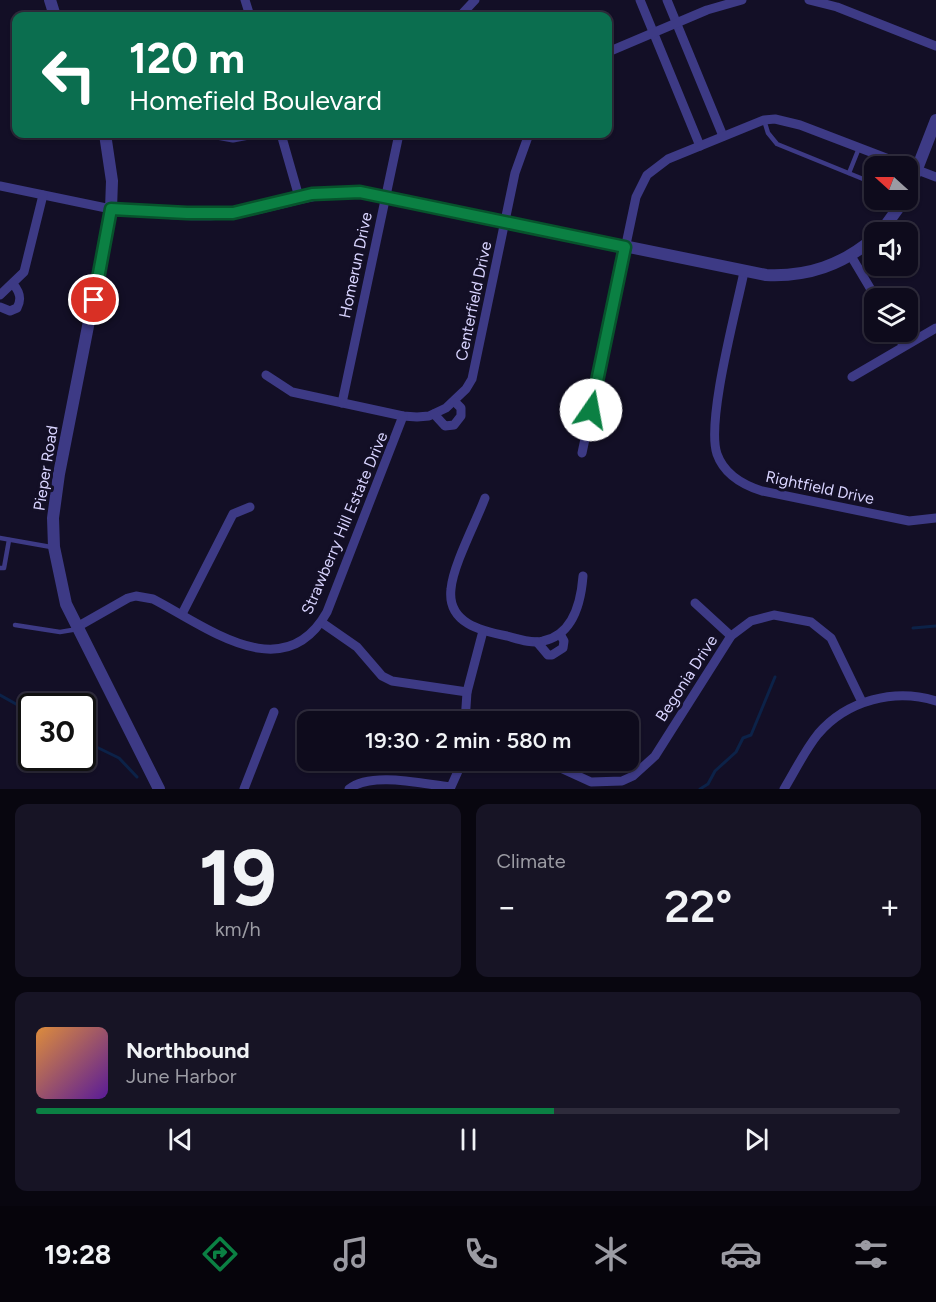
<!DOCTYPE html>
<meta charset="utf-8">
<style>
body{margin:0;font-family:Figtree,sans-serif;background:#171425;color:#f1f3f6;height:100vh;display:flex;flex-direction:column;font-size:22px;white-space:nowrap}
*{box-sizing:border-box;margin:0}
p{font-size:20px;color:#9b9ba3}
.icon{flex:none;width:33px;height:33px;fill:none;stroke:currentColor;stroke-width:2;stroke-linecap:round;stroke-linejoin:round}
.map{position:relative;height:789px;overflow:hidden}
.details{display:flex;flex-direction:column;gap:15px;padding:15px;background:#08060f;flex:1}
.details>*{flex:none}
.banner{position:absolute;left:12px;top:12px;width:600px;height:126px;border-radius:12px;box-shadow:0 2px 4px #0004,0 0 0 2px #2e2b3b;background:#0b6e4f;color:#fff;overflow:hidden}
.needle{width:39px;rotate:291deg}
.fabs{position:absolute;left:864px;top:156px;display:grid;gap:12px}
.fabs a{display:grid;place-items:center;width:54px;height:54px;border-radius:12px;background:#0e0b1c;box-shadow:0 2px 4px #0004,0 0 0 2px #2e2b3b;font-size:30px}
.speed{position:absolute;left:18px;top:693px;display:flex;gap:12px;font-size:30px;font-weight:700;text-align:center}
.speed>*{display:grid;place-content:center;width:78px;height:78px;border-radius:50%;background:#0e0b1c;box-shadow:0 2px 4px #0004,0 0 0 2px #2e2b3b;line-height:1}
.speed .limit{border:3px solid #111;border-radius:9px;background:#fff;color:#111}
.pin{position:absolute;display:grid;place-items:center;width:51px;height:51px;color:#fff;margin:-26px;border:3px solid #fff;border-radius:50%;box-shadow:0 2px 6px #0007}
.me{position:absolute;width:66px;margin:-33px;rotate:12deg;stroke-linejoin:round;filter:drop-shadow(0 0 4px #0008)}
.turn{display:flex;align-items:center;gap:21px;height:126px;padding:0 18px;font-size:27px}
.turn .icon{width:78px;height:78px;stroke-width:2.5}
.turn b{display:block;font-size:42px;line-height:51px}
.big{font-size:45px;font-weight:600;line-height:1.1}
.details .tile{flex:1;display:flex;flex-direction:column;justify-content:center;gap:9px;min-width:0;padding:0 21px;border-radius:12px;background:#171425}
.details .dial{align-items:center;gap:0}
.dial b{font-size:78px;line-height:1}
.song{display:flex;align-items:center;gap:18px}
.cover{width:72px;height:72px;border-radius:9px;background:linear-gradient(135deg,hsl(30 70% 55%),hsl(270 70% 35%))}
.played{height:6px;border-radius:3px;background:linear-gradient(90deg,#0b8043 60%,#2e2b3b 60%)}
.keys{display:flex;justify-content:space-around;direction:ltr}
.heat{display:flex;justify-content:space-between;align-items:center;font-size:33px;direction:ltr}
.details .tiles{flex:1;display:grid;gap:15px;grid-template-columns:1fr 1fr}
.tile:last-child{grid-column:span 2}
.trip{position:absolute;left:297px;top:711px;width:342px;height:60px;border-radius:12px;background:#0e0b1c;box-shadow:0 2px 4px #0004,0 0 0 2px #2e2b3b;font-weight:600;line-height:60px;text-align:center}
.menu{display:flex;height:96px;justify-content:space-around;align-items:center;background:#06040b;color:#9b9ba3}
.menu .icon{width:42px;height:42px}
.menu .on{color:#0b8043}
.menu b{font-size:27px;color:#f1f3f6}
.map>svg:first-child{display:block}
</style>
<div class="map">
<svg width="936" height="789" viewBox="0 0 936 789">
<rect width="100%" height="100%" fill="#130f26"/>
<g fill="none" stroke-linecap="round" stroke-linejoin="round">
<g stroke="#0c2248" stroke-width="3">
<path d="M 913,628 L 936,626"/>
<path d="M 0,695 L 32,713"/>
<path d="M 82,740 L 119,758 L 137,777"/>
<path d="M 700,789 L 708,784 L 715,771 L 736,752 L 743,738 L 751,735 L 775,677"/>
</g>
<g stroke="#3d3a85" stroke-width="4.5">
<path d="M 764,120 L 768,133 L 777,144 L 868,181"/>
<path d="M 849,173 L 859,148"/>
<path d="M 0,538 L 51,547"/>
<path d="M 0,568 L 4,568 L 9,540"/>
<path d="M 15,625 L 60,632 L 78,629"/>
</g>
<g stroke="#3d3a85" stroke-width="9">
<path d="M 245,0 L 250,16"/>
<path d="M 640,0 L 700,146"/>
<path d="M 667,0 L 723,136"/>
<path d="M 809,0 L 837,7 L 936,46"/>
<path d="M 460,16 L 475,0"/>
<path d="M 608,52 L 707,10 L 742,0"/>
<path d="M 211,134 L 233,138 L 254,134"/>
<path d="M 281,134 L 299,197"/>
<path d="M 0,186 L 111,209"/>
<path d="M 851,256 L 876,298"/>
<path d="M 744,272 C 736,311 706,422 717,454 C 724,474 743,485 762,491 L 909,521 L 936,518"/>
<path d="M 0,295 L 24,272 L 43,195"/>
<path d="M 0,307 L 10,311 L 17,308 C 22,299 20,292 13,284"/>
<path d="M 895,332 L 904,346"/>
<path d="M 266,375 L 292,392 L 403,416 L 417,417 L 429,416 L 446,408 L 466,389 L 472,379 L 515,173 L 529,134"/>
<path d="M 852,377 L 936,328"/>
<path d="M 342,403 L 399,134"/>
<path d="M 434,414 L 445,426 L 454,425 L 461,416 L 461,408 L 455,402"/>
<path d="M 582,453 L 636,197 L 647,175 L 668,159 L 764,120 L 775,119 L 800,125 L 936,177"/>
<path d="M 485,498 C 476,522 453,565 451,589 C 447,623 481,631 507,636 C 518,639 532,644 543,641 C 573,635 581,602 583,576"/>
<path d="M 695,603 L 731,636"/>
<path d="M 182,614 L 233,514 L 250,507"/>
<path d="M 321,622 L 357,647 L 382,676 L 392,681 L 467,692"/>
<path d="M 77,627 L 128,598 L 136,596 L 153,599 C 207,627 284,689 327,612 L 403,416"/>
<path d="M 537,642 L 548,655 L 552,655 L 563,648 L 564,641 L 560,634"/>
<path d="M 465,722 L 467,692 L 483,631"/>
<path d="M 543,760 L 591,782 L 622,781 L 633,776 L 655,756 L 731,636 L 751,621 L 774,615 L 811,622 L 831,638 L 862,702"/>
<path d="M 244,789 L 274,712"/>
<path d="M 349,789 C 371,771 423,784 450,787"/>
<path d="M 450,789 L 463,760"/>
<path d="M 784,789 C 795,771 805,750 818,734 C 847,700 895,688 936,701"/>
</g>
<g stroke="#3d3a85" stroke-width="12">
<path d="M 50,0 L 55,16"/>
<path d="M 105,134 L 112,181 L 111,209 L 59,474 L 53,518 L 54,547 L 66,604 L 159,789"/>
<path d="M 908,192 L 936,120"/>
<path d="M 111,209 C 152,211 196,218 237,212 C 280,206 315,189 360,192 L 766,275 C 808,277 842,265 874,238"/>
<path d="M 881,232 L 904,200"/>
</g>
</g>
<g fill="none" stroke-linecap="round" stroke-linejoin="round">
<g stroke="#07532c" stroke-width="15">
<path id="route" d="M 94,300 L 111,209 L 187,213 L 233,213 L 312,194 L 360,192 L 625,247 L 591,410"/>
</g>
<use href="#route" stroke="#0b8043" stroke-width="10"/>
</g>
<g text-anchor="middle" stroke-width="6" stroke-linejoin="round" paint-order="stroke">
<g font-size="16" fill="#d9d4ff" stroke="#130f26">
<text transform="translate(355 265) rotate(-78)" y="6">Homerun Drive</text>
<text transform="translate(473 301) rotate(-78)" y="6">Centerfield Drive</text>
<text transform="translate(45 468) rotate(-81)" y="6">Pieper Road</text>
<text transform="translate(820 487) rotate(12)" y="6">Rightfield Drive</text>
<text transform="translate(344 523) rotate(-67)" y="6">Strawberry Hill Estate Drive</text>
<text transform="translate(686 678) rotate(-57)" y="6">Begonia Drive</text>
</g>
</g>
</svg>
<div class="fabs">
<a><svg class="needle" viewBox="-14 -14 28 28"><path d="M0-13l5 13h-10z" fill="#e53935"/><path d="M0 13l5-13h-10z" fill="#9b9ba3"/></svg></a>
<a><svg class="icon" aria-label="sound" viewBox="0 0 24 24"><path d="M4 9h4l5-4v14l-5-4H4zM17 9q2 3 0 6"/></svg></a>
<a><svg class="icon" aria-label="layers" viewBox="0 0 24 24"><path d="M12 4l9 5-9 5-9-5zM3 14l9 5 9-5"/></svg></a>
</div>
<div class="speed"><div class="limit">30</div></div>
<div class="pin" style="left:94px;top:300px;background:#d93025"><svg class="icon" aria-label="arrive" viewBox="0 0 24 24"><path d="M6 21V4h12l-3 4 3 4H6"/></svg></div>
<svg class="me" style="left:591px;top:410px" viewBox="-20 -20 40 40"><circle r="19" fill="#fff"/><path d="M0-13L10 11 0 6-10 11z" fill="#0b8043"/></svg>
<div class="trip">19:30 · 2 min · 580 m</div>
<div class="banner">
<div class="turn"><svg class="icon" aria-label="left" viewBox="0 0 24 24"><path d="M17 20v-9H6M10 6l-5 5 5 5"/></svg><div><b>120 m</b>Homefield Boulevard</div></div>
</div>
</div>
<section class="details">
<div class="tiles">
<div class="tile dial"><b>19</b><p>km/h</p></div>
<div class="tile"><p>Climate</p>
<div class="heat"><a>−</a><b class="big">22°</b><a>+</a></div>
</div>
<div class="tile">
<div class="song"><i class="cover"></i><div><b>Northbound</b><p>June Harbor</p></div></div>
<div class="played"></div>
<div class="keys"><svg class="icon" aria-label="previous" viewBox="0 0 24 24"><path d="M18 5L8 12l10 7zM5 5v14"/></svg><svg class="icon" aria-label="pause" viewBox="0 0 24 24"><path d="M8 5v14M16 5v14"/></svg><svg class="icon" aria-label="next" viewBox="0 0 24 24"><path d="M6 5l10 7-10 7zM19 5v14"/></svg></div>
</div>
</div>
</section>
<nav class="menu">
<b>19:28</b>
<svg class="icon on" aria-label="directions" viewBox="0 0 24 24"><path d="M12 3l9 9-9 9-9-9zM9 14v-3h6M13 9l2 2-2 2"/></svg>
<svg class="icon" aria-label="music" viewBox="0 0 24 24"><path d="M9 18V5l10-2v13"/><circle cx="6" cy="18" r="3"/><circle cx="16" cy="16" r="3"/></svg>
<svg class="icon" aria-label="phone" viewBox="0 0 24 24"><path d="M5 4h4l2 5-3 2q2 4 5 5l2-3 5 2v4C11 20 4 13 5 4z"/></svg>
<svg class="icon" aria-label="climate" viewBox="0 0 24 24"><path d="M12 3v18M4 7l16 10M4 17L20 7"/></svg>
<svg class="icon" aria-label="car" viewBox="0 0 24 24"><path d="M5 17H2v-5l4-1 3-4h7l3 4 3 1v5h-3M9 17h6M6 11h13"/><circle cx="7" cy="17" r="2"/><circle cx="17" cy="17" r="2"/></svg>
<svg class="icon" aria-label="filters" viewBox="0 0 24 24"><path d="M4 7h16M4 17h16"/><circle cx="9" cy="7" r="2"/><circle cx="15" cy="17" r="2"/></svg>
</nav>
